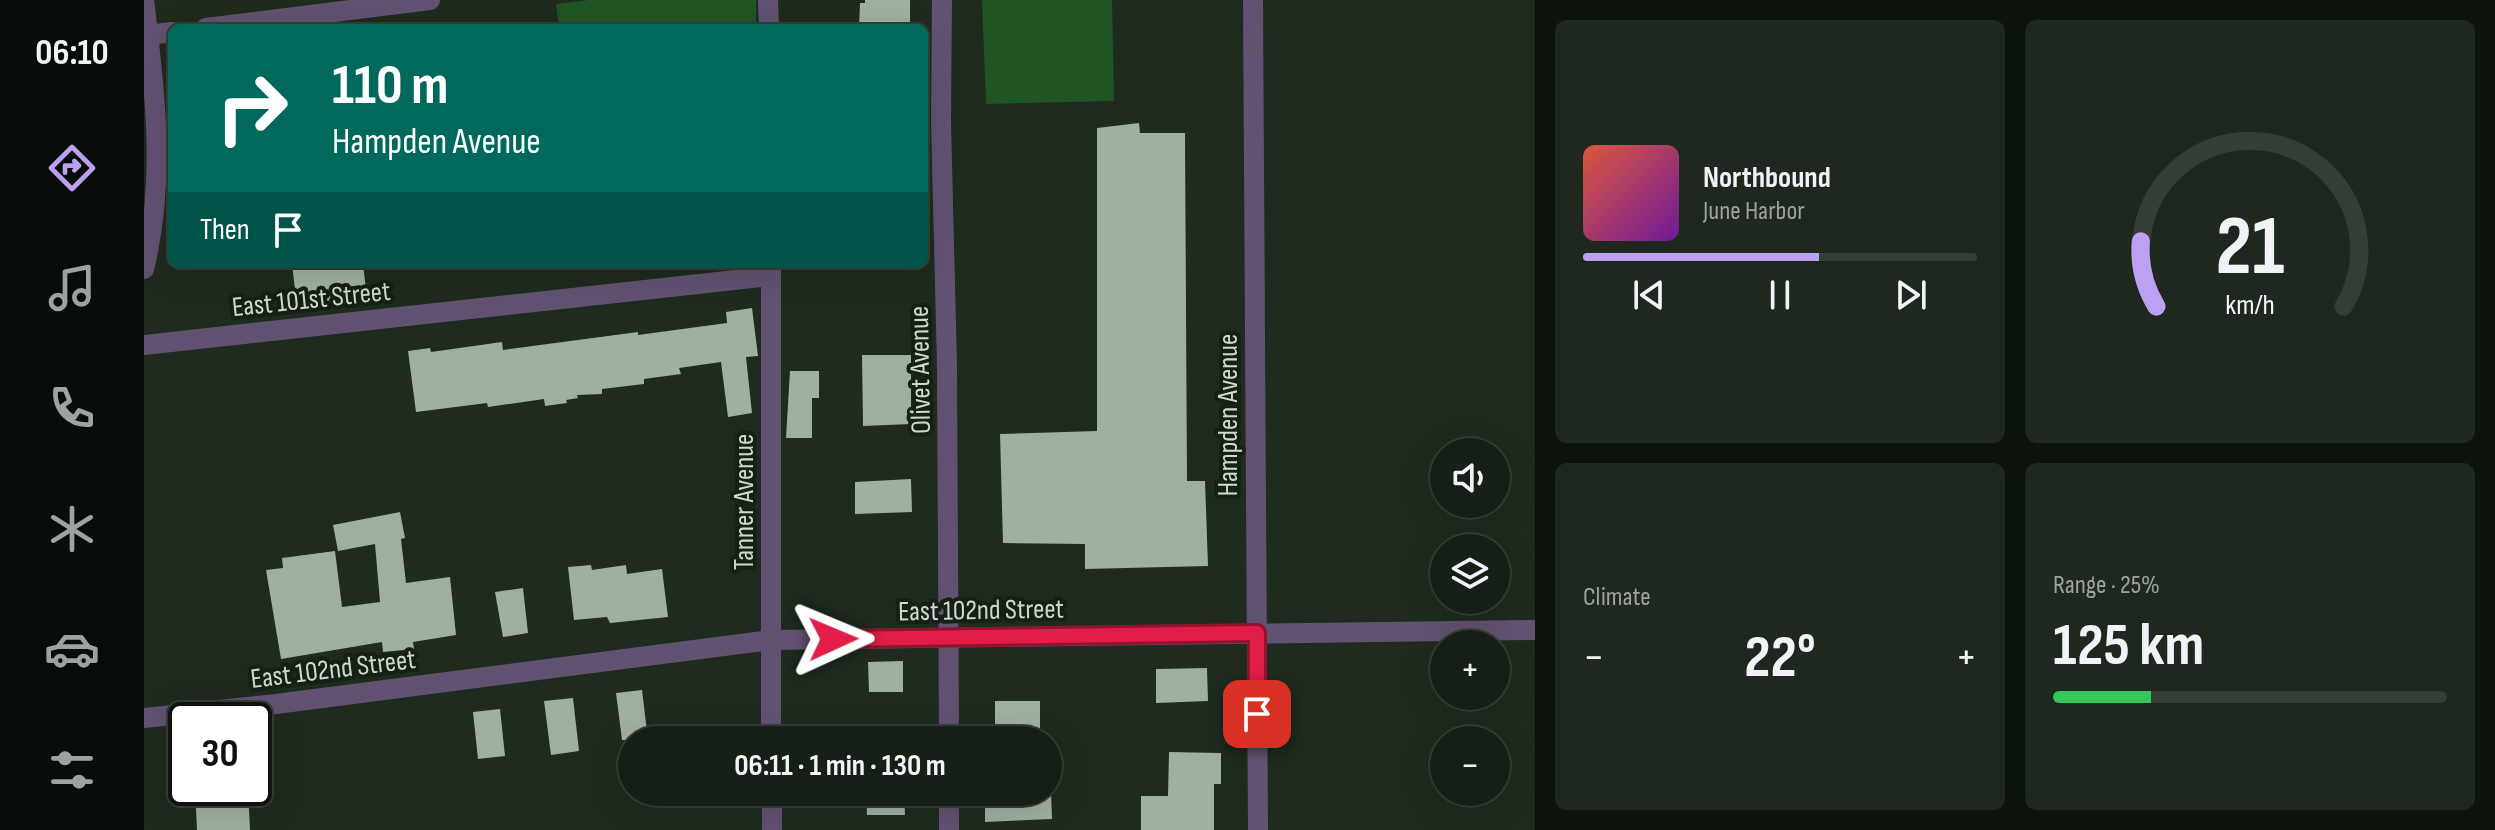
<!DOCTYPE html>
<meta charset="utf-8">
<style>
body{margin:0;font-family:"Sofia Sans Condensed",sans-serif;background:#1f281f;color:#f1f3f6;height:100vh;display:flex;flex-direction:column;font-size:30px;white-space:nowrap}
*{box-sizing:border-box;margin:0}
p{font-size:26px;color:#9ea3a1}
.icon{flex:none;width:44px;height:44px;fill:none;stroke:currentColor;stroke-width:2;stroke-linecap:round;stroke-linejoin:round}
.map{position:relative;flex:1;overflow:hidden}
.details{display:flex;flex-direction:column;gap:20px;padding:20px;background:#0c120c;width:960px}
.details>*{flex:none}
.top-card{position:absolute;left:24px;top:24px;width:760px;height:244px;border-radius:12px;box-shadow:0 8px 32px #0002,0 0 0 2px #353e35;background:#00695c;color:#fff;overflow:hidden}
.tools{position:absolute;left:1286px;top:438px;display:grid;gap:16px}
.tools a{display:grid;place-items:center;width:80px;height:80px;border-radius:50%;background:#162016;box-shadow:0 8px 32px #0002,0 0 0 2px #353e35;font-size:40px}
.speed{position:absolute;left:24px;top:702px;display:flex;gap:16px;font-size:40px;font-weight:700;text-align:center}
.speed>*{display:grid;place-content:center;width:104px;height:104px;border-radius:50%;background:#162016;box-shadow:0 8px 32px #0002,0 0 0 2px #353e35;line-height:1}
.speed .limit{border:4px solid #111;border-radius:12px;background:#fff;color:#111}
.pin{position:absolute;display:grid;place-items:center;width:68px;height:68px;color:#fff;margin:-34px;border-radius:16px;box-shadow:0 4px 12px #0006}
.me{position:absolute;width:88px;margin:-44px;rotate:89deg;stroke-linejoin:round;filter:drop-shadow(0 0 6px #0008)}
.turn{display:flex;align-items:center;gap:28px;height:168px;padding:0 32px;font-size:36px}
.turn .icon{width:104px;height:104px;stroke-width:2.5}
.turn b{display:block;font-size:56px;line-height:68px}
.then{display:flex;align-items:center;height:76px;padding:0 32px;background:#0003;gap:16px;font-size:30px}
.big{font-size:60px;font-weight:700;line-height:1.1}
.details .widget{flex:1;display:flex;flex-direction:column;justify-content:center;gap:12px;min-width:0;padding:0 28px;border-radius:12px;background:#1f281f}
.details .dial{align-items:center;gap:0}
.dial svg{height:208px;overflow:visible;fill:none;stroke:#353e35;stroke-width:7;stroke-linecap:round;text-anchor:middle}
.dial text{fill:#f1f3f6;stroke:none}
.song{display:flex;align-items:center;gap:24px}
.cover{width:96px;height:96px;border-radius:12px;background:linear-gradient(135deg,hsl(10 70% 55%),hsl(280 70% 35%))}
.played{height:8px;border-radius:4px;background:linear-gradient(90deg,#bca0f2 60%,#353e35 60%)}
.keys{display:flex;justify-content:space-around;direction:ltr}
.heat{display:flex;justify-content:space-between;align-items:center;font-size:44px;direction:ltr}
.charge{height:12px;border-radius:6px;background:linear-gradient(90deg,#34c759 25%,#353e35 0)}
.details .tiles{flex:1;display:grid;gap:20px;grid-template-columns:repeat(2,1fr)}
.trip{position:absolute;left:474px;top:726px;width:444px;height:80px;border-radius:40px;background:#162016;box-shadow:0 8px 32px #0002,0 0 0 2px #353e35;font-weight:700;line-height:80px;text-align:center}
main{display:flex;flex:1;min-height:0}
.tab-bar{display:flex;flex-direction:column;width:144px;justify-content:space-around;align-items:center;background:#090d09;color:#9ea3a1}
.tab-bar .icon{width:56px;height:56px}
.tab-bar .current{color:#bca0f2}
.tab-bar b{font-size:36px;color:#f1f3f6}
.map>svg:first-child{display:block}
</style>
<main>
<nav class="tab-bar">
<b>06:10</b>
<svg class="icon current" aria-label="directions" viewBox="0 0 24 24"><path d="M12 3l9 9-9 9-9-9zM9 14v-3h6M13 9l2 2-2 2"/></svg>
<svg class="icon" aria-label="music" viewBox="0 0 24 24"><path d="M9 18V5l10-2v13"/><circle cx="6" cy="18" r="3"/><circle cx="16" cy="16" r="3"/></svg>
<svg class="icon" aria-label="phone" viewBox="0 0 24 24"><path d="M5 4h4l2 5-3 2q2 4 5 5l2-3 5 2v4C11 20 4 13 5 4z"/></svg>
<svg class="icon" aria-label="climate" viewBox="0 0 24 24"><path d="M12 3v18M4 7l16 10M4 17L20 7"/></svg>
<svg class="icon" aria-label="car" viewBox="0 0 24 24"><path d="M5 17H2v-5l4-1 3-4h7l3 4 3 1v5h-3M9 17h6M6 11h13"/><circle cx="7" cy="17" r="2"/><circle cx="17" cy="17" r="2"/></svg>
<svg class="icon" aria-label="filters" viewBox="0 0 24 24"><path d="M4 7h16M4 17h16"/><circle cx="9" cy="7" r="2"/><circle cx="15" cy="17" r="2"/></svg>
</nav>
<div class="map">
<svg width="1391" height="830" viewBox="0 0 1391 830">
<rect width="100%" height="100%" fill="#1e2b1e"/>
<g fill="#1f5424">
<path d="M 445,0 L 612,0 L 612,28 L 415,28 L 412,4 Z"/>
<path d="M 838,0 L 968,0 L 970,101 L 842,104 Z"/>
</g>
<g fill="#a0b0a0">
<path d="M 721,0 L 766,0 L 766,28 L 715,28 L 716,3 L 721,3 Z"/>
<path d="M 995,123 L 996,133 L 1041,133 L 1043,481 L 1061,481 L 1064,566 L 941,569 L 941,544 L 859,543 L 856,434 L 953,431 L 953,128 Z"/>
<path d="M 148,264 L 219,264 L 223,298 L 153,306 Z"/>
<path d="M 608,308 L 614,356 L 602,357 L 608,413 L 584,417 L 577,362 L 535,368 L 537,374 L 500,379 L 500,384 L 458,389 L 458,394 L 433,395 L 434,398 L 422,400 L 423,403 L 401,406 L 400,399 L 344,407 L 343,403 L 272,412 L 264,351 L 286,348 L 287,352 L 358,342 L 359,350 L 494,332 L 494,335 L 583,323 L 582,312 Z"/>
<path d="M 718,355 L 767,355 L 767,424 L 719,426 Z"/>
<path d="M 646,371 L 675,371 L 675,398 L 668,398 L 668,438 L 642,438 Z"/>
<path d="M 767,479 L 768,512 L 711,514 L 711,482 Z"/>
<path d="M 256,512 L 261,538 L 257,539 L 262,583 L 306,577 L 312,635 L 269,642 L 270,649 L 239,652 L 238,642 L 137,659 L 122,570 L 139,568 L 138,558 L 191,551 L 198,607 L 236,602 L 231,544 L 194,551 L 189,525 Z"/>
<path d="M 447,565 L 448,570 L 482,565 L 483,574 L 518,569 L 524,617 L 466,623 L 463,617 L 430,620 L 424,567 Z"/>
<path d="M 379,588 L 384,633 L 359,637 L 351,592 Z"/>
<path d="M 759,661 L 759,692 L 725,692 L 724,662 Z"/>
<path d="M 1063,668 L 1064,701 L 1012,703 L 1012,669 Z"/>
<path d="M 498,690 L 504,740 L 478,740 L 472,693 Z"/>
<path d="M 429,698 L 435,751 L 407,755 L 400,701 Z"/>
<path d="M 851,701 L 896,701 L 896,730 L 851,729 Z"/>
<path d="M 356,709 L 361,756 L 334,759 L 329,712 Z"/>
<path d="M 1025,752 L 1077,753 L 1077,784 L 1070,784 L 1070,830 L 997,830 L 997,796 L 1024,796 Z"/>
<path d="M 51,788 L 104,788 L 106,830 L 53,830 Z"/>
<path d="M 722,792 L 760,792 L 761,815 L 723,815 Z"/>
<path d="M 841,792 L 907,792 L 908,819 L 841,822 Z"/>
</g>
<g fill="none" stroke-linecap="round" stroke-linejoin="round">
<g stroke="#625272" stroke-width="20">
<path d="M 0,0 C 11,89 22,181 0,269"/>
<path d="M 624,0 L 625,28"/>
<path d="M 798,0 L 797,122 L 803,366 L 805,740"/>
<path d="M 1109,0 L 1114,830"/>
<path d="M 62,28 L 286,0"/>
<path d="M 4,35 L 28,32"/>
<path d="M 627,264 L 627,740"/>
<path d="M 0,345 L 627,276"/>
<path d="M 0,718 L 132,704 L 627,640 L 1391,630"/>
<path d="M 628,792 L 628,830"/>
<path d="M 805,792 L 805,830"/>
</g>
</g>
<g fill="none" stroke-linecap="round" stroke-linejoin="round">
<g stroke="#92132f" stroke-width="20">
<path id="route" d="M 689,639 L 1113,633 L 1113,714"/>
</g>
<use href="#route" stroke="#e11d48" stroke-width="14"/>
</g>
<g text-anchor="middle" stroke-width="8" stroke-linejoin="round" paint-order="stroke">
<g font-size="28" fill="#d0d8d0" stroke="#152115">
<text transform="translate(167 298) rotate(-6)" y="10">East 101st Street</text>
<text transform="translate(775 370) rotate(-91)" y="10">Olivet Avenue</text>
<text transform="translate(1083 415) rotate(-90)" y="10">Hampden Avenue</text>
<text transform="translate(599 502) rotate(-90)" y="10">Tanner Avenue</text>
<text transform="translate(837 609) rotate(-1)" y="10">East 102nd Street</text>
<text transform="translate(189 668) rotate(-7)" y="10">East 102nd Street</text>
</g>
</g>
</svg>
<div class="tools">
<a><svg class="icon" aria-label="sound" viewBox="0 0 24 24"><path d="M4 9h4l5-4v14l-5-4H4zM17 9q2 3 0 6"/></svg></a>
<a><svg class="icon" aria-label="layers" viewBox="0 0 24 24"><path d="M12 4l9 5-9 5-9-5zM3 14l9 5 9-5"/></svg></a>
<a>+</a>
<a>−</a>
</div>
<div class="speed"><div class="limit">30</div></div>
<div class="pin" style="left:1113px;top:714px;background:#d93025"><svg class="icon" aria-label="arrive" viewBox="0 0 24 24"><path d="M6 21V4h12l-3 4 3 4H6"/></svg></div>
<svg class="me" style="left:689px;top:639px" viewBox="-20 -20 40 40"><path d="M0-17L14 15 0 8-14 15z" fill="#e11d48" stroke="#fff" stroke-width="4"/></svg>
<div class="trip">06:11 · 1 min · 130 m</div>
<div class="top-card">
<div class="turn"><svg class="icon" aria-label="right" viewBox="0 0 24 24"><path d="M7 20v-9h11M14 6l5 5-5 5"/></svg><div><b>110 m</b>Hampden Avenue</div></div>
<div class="then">Then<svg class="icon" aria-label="arrive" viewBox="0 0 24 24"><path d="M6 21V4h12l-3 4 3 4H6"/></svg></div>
</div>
</div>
<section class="details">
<div class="tiles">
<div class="widget">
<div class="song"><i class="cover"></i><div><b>Northbound</b><p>June Harbor</p></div></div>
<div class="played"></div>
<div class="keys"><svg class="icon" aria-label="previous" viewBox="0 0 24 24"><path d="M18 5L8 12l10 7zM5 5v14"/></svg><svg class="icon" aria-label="pause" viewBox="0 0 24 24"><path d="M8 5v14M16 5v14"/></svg><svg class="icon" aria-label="next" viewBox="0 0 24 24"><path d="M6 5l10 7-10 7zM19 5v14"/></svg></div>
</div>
<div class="widget dial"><svg viewBox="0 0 100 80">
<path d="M14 69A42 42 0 1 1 86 69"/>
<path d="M14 69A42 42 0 0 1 8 44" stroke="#bca0f2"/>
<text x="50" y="56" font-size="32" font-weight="700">21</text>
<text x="50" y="72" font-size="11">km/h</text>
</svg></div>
<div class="widget"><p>Climate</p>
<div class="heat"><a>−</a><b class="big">22°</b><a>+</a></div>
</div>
<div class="widget"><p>Range · 25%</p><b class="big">125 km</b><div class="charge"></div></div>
</div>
</section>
</main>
